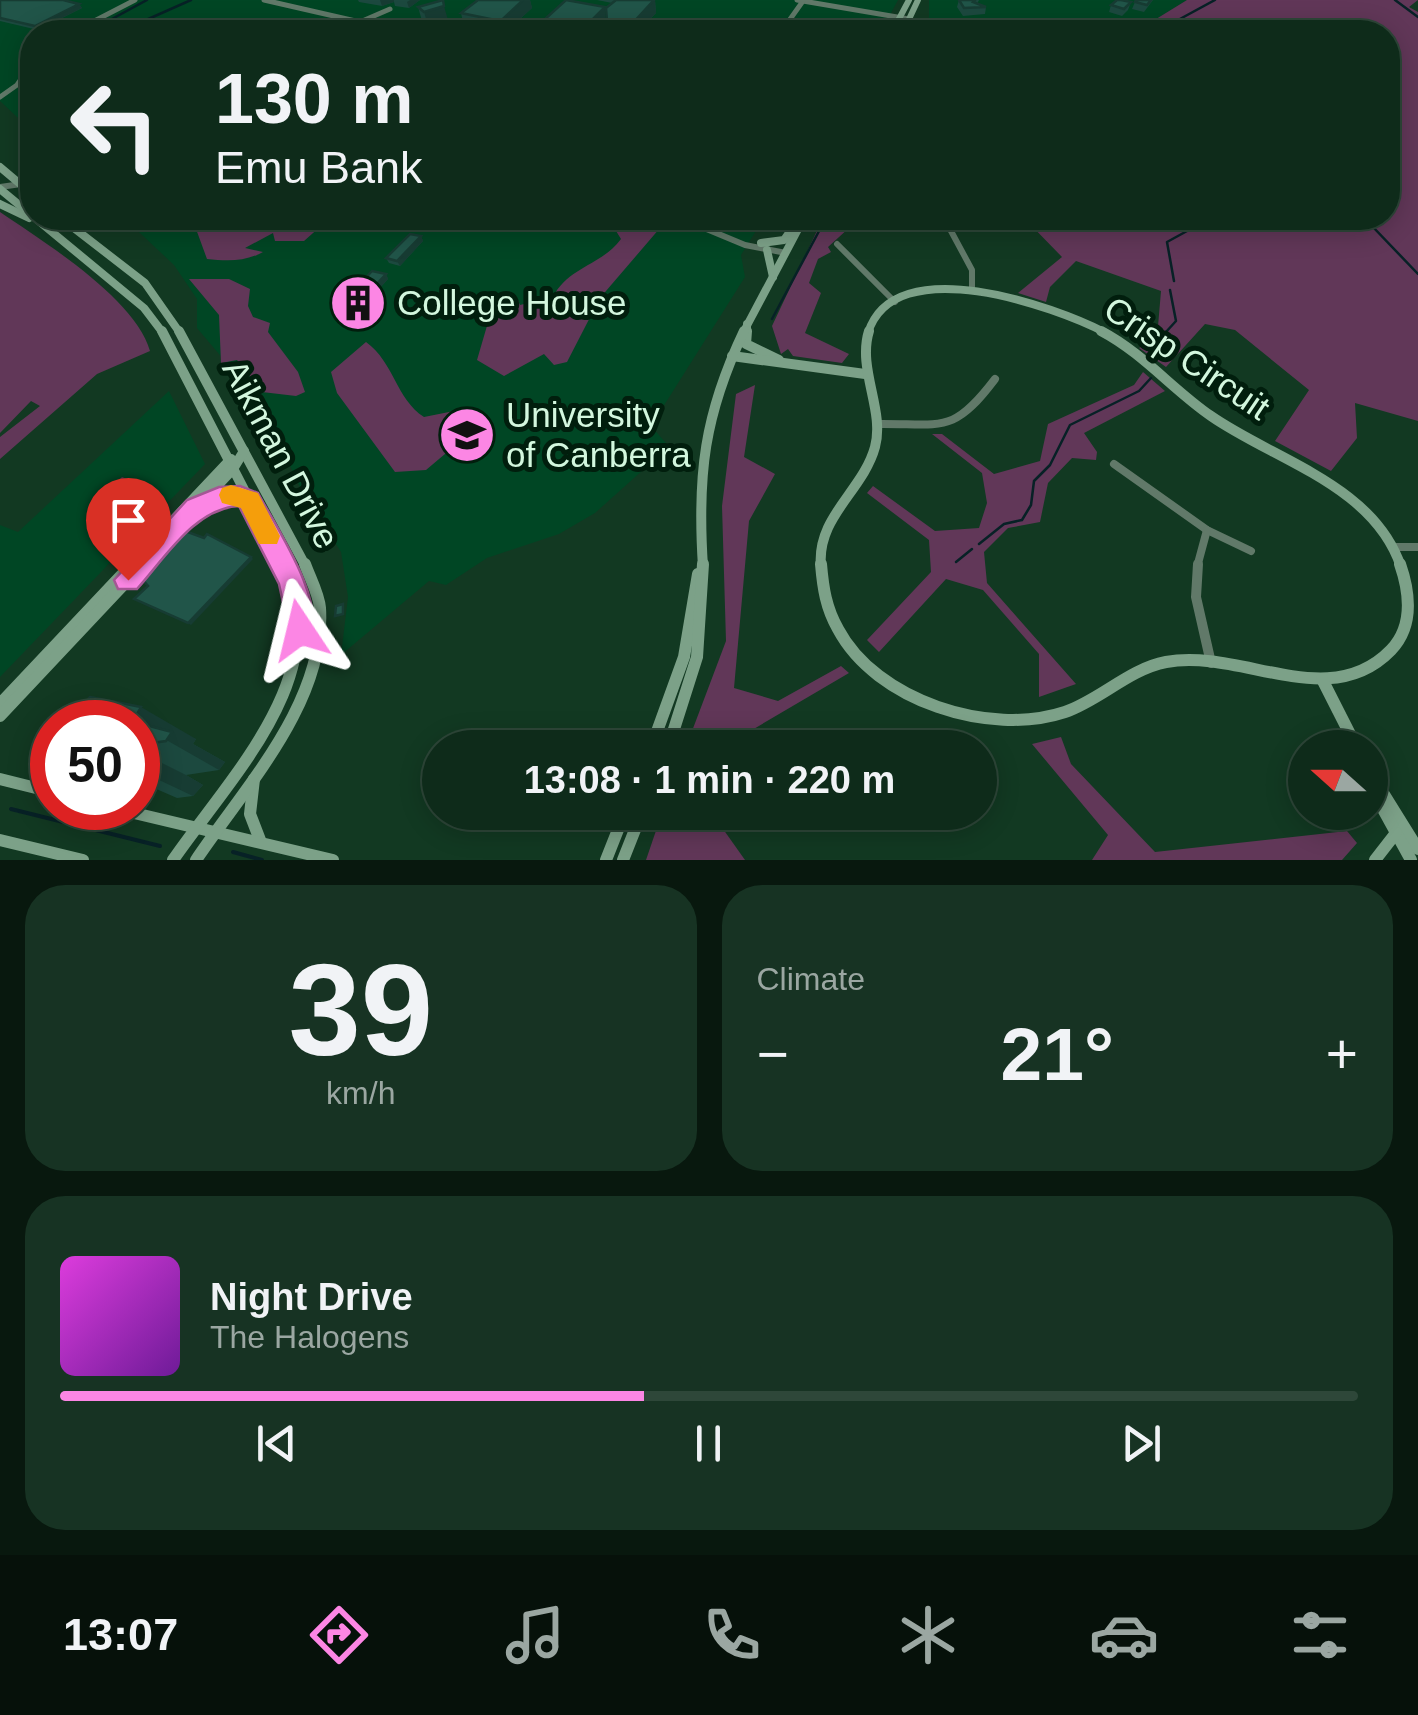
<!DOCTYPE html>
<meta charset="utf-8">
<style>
body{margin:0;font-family:Arial,sans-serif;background:#173323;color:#f1f3f6;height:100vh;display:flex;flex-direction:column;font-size:38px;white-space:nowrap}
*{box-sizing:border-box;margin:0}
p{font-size:32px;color:#9ba7a2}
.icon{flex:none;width:55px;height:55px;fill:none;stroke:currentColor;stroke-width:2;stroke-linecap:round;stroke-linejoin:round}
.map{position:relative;height:860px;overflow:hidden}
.details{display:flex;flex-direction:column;gap:25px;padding:25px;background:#08180e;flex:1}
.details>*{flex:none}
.banner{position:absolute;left:20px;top:20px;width:1380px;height:210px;border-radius:40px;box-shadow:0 5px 25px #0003,0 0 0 2px #2e4739;background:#0e2b1a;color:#f1f3f6;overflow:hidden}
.needle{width:65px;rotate:291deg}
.buttons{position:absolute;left:1288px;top:730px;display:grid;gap:20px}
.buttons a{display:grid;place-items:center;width:100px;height:100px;border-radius:50%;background:#0e2b1a;box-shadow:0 5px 25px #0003,0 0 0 2px #2e4739;font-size:50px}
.speed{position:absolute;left:30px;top:700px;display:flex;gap:20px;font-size:50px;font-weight:700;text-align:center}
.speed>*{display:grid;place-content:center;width:130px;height:130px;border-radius:50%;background:#0e2b1a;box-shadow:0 5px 25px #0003,0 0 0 2px #2e4739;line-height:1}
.speed .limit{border:15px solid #d22;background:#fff;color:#111}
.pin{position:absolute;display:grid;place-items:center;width:85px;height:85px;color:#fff;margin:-102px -42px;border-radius:50% 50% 50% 0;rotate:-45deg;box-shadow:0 0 10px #0007}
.pin .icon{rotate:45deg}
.me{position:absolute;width:110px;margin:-55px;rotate:350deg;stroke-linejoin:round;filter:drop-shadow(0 0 8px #0008)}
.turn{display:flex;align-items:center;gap:35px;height:210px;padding:0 30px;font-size:45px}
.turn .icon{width:130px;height:130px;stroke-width:2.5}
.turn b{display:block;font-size:70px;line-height:85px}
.big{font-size:75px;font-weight:700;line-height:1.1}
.details .widget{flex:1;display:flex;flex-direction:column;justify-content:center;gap:15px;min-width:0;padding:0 35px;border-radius:40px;background:#173323}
.details .dial{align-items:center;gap:0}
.dial b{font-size:130px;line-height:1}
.song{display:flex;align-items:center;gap:30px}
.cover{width:120px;height:120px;border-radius:15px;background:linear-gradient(135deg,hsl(300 70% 55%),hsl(280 70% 35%))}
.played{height:10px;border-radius:5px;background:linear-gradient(90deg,#fc86e4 45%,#2e4739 45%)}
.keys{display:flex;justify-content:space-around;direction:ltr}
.heat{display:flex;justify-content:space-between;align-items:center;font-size:55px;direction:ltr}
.details .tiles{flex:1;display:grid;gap:25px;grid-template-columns:1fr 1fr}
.widget:last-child{grid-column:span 2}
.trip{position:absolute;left:422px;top:730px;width:575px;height:100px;border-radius:50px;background:#0e2b1a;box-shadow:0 5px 25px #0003,0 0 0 2px #2e4739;font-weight:700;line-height:100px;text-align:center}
.dock{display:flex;height:160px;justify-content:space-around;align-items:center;background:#06110a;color:#9ba7a2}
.dock .icon{width:70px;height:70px}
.dock .on{color:#fc86e4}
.dock b{font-size:45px;color:#f1f3f6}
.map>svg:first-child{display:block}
</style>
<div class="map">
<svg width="1418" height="860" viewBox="0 0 1418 860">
<rect width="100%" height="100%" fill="#123922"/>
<g fill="#004624">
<path d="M 0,0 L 898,0 L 881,32 L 32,32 L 32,131 L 0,101 Z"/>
<path d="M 929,0 L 1187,0 L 1136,32 L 955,32 L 929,23 Z"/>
<path d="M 124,218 L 764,218 L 741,255 L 745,277 L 651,426 L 666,443 L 643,470 L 595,513 L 559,534 L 487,558 L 446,585 L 429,581 L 341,655 L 348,597 L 341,552 L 300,487 L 261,404 L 197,328 L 197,299 L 174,265 Z"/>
<path d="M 169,391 L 205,464 L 0,677 L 0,525 L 18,532 Z"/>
</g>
<g fill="#613758">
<path d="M 1187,0 L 1418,0 L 1409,7 L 1418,12 L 1418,421 L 1355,403 L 1357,438 L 1331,471 L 1275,441 L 1309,390 L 1235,330 L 1205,324 L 1166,367 L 1139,348 L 1157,338 L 1161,291 L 1076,261 L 1050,287 L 1046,302 L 1018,293 L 1062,257 L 1024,218 L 1388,218 L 1388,32 L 1135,32 Z"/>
<path d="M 0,212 C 44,242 136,299 150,351 L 97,374 L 0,459 L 0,437 L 40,406 L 31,401 L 0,433 Z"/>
<path d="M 192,218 L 330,218 L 304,241 L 275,241 L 273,233 L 245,248 L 263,252 C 245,262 227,261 207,259 Z"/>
<path d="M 608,218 L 671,218 L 677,222 L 660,228 L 600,298 L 567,362 L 554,365 L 544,354 L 504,376 L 477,360 L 489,319 L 486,305 L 516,296 L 520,305 L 553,297 C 568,267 602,265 621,239 Z"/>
<path d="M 823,218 L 860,218 L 828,247 L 831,252 L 818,259 L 809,283 L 821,293 L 805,333 L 849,354 L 842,363 L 793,356 L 788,349 L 781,354 L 772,326 Z"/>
<path d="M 189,279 L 229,279 L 250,289 L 248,306 L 253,317 L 270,323 L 268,332 L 298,372 L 305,392 L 296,396 L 262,392 L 237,360 L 221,363 L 219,315 Z"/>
<path d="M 366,342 C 394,362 396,399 424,417 L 454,411 L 472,419 L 471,432 L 426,470 L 395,472 L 337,393 L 331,372 Z"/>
<path d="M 1143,372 L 1165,391 L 1084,433 L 1097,452 L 1096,460 L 1072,458 L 1048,483 L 1040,522 L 1008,528 L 984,552 L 987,583 L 1076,684 L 1039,697 L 1039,654 L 983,590 L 946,579 L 879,652 L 867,640 L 931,572 L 929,540 L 867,493 L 873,486 L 935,531 L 979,528 L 987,503 L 982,473 L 932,434 L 942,434 L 994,474 L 1040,461 L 1048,424 L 1134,385 Z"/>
<path d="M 755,385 L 744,457 L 775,474 L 749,521 L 734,688 L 778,701 L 841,666 L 849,673 L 723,747 L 686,747 L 726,641 L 722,506 L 736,394 Z"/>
<path d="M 122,477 L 156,491 L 124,524 L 89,509 Z"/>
<path d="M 1061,737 L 1071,764 L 1155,852 L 1347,831 L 1357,843 L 1342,860 L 1092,860 L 1108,835 L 1032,744 Z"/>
<path d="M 711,812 L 745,860 L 646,860 L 662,813 Z"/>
</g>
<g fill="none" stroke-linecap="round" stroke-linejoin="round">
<g stroke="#072126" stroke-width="2.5">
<path d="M 1395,0 L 1418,17"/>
<path d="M 1078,22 L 1097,32"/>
<path d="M 137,24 L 191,0"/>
<path d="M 88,32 L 147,0"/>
<path d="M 107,32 C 158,21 209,27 261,22"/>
<path d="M 1156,32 L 1215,0"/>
<path d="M 1372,226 L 1418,274"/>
<path d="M 1174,281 L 1167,242 L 1198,225 L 1199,218"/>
<path d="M 772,319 L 826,218"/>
<path d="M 1153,357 L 1155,344 L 1176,321 L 1170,290"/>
<path d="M 979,544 L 1004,524 L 1022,520 L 1031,505 L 1034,481 L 1050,465 L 1070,425 L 1139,391 L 1151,378"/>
<path d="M 956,562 L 972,549"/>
</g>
<g stroke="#072126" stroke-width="4">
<path d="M 11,809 L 160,846"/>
<path d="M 233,852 L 262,860"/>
</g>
<g stroke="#617969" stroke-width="5">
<path d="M 264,0 L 360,22 L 390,9"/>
<path d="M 797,0 L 909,19"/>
<path d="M 371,21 L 408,32"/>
<path d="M 73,32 L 135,0"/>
<path d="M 781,32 L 803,1"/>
<path d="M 0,97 L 17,85 L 32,63"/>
</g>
<g stroke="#617969" stroke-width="6">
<path d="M 0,187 L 21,184"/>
<path d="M 680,218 L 745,245 L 786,253"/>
<path d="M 944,218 L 972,270 L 972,289"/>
<path d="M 837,244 L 895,302"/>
</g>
<g stroke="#617969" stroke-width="8">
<path d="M 876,424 C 942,423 952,436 995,379"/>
<path d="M 1114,464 L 1207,530 L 1251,551"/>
<path d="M 1392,547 L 1418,547"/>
<path d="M 1197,567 L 1207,530"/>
</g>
<path stroke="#617969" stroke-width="10" d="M 1198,564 L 1196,597 L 1211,663"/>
<g stroke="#7ca188" stroke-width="6">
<path d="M 892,32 L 909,0"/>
<path d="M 903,32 L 918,0"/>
</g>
<g stroke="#7ca188" stroke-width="8">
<path d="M 0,167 L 32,194"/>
<path d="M 0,189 L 144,308 L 163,333"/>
<path d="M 0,204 L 29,218"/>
<path d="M 61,218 L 145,283 L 180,333"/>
<path d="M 761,243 L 784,240 L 793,227"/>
<path d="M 767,250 L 773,277"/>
<path d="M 743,333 L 804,218"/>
<path d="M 747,333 L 747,324"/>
<path d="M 868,333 C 894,249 1054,306 1106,333"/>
</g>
<g stroke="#7ca188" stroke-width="10">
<path d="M 162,331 L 284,567"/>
<path d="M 179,331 L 306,567"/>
<path d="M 747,331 L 746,344 L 779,360"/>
<path d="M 1101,331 C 1143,353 1173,390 1211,416 C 1274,460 1374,485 1401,567"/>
<path d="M 732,356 L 865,374"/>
<path d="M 205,502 L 233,495 L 249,500"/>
<path d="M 129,567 L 231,459"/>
<path d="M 141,567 L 233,469 L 244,451"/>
<path d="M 703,567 C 697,475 704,415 744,331"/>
<path d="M 821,567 C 816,517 863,491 875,447 C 885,410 857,369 869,331"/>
</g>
<g stroke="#7ca188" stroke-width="12">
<path d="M 821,564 C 823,588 826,608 838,629 C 876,701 990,737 1065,712 C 1100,700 1129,669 1166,662 C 1241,648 1329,714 1391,650 C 1414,626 1410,593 1400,564"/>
<path d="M 1322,679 L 1357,748"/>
<path d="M 0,704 L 132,564"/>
<path d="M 0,716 L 143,564"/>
<path d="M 651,748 L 684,657 L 698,574"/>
<path d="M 668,748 L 697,657 L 703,564"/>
<path d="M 1370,772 L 1418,849"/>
<path d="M 0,779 L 52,792"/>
<path d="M 254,779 L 250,814 L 260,840"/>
<path d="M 1381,793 L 1383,809 L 1411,860"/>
<path d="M 113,808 L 333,860"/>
<path d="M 0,840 L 83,860"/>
<path d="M 173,860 C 230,777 338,672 282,564"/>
<path d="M 196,860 C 245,787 326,702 320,608 C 319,594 310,578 305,564"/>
<path d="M 606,860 L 625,812"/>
<path d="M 623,860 L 642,812"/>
<path d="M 1375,860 L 1396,833"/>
</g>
</g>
<g fill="#1c493f">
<path d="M 0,0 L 79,4 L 82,8 L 38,30 L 0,21 Z"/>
<path d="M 358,0 L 420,0 L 409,8 L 395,6 L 394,2 L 382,6 L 359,2 Z"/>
<path d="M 478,0 L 530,0 L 532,8 L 506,32 L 478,32 L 477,30 L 464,27 L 461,13 Z"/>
<path d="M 597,0 L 655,0 L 656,13 L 638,32 L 608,32 L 606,8 L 612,3 Z"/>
<path d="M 959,0 L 979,0 L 977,4 L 986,7 L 985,14 L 963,16 L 957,7 Z"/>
<path d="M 1153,0 L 1144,12 L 1132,9 L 1135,2 Z"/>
<path d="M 1131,2 L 1128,10 L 1122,16 L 1109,12 L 1111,5 Z"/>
<path d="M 418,7 L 450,27 L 430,32 L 424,28 Z"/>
<path d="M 421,236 L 423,241 L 400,266 L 389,263 L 386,258 Z"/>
<path d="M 386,274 L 388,279 L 351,320 L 337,316 L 335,311 Z"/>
<path d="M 138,722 L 196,739 L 193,744 L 225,762 L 219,770 L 186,775 L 203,785 L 193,796 L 177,798 L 138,781 Z"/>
</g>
<g fill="#173c33">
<path d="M 380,0 L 394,0 L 394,2 L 382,6 Z"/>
<path d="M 410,0 L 420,0 L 409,8 L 407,2 Z"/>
<path d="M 523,0 L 530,0 L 532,8 L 506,32 L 490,32 Z"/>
<path d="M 655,0 L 656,13 L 638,32 L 631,32 L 630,26 Z"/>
<path d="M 79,4 L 82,8 L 38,30 L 35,26 Z"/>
<path d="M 444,6 L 450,27 L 430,32 L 424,12 Z"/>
<path d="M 605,7 L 606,21 L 596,32 L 580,32 Z"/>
<path d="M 421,236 L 423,241 L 400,266 L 397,261 Z"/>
<path d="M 386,274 L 388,279 L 351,320 L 348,315 Z"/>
<path d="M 251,557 L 253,559 L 191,625 L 188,623 Z"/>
<path d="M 141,707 L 196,739 L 193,744 L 225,762 L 219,770 L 133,721 Z"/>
<path d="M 138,751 L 186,775 L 203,785 L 193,796 L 138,770 Z"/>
</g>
<g fill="#215549" stroke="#173c33" stroke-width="2.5">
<path d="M 0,0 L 63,0 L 79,4 L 35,26 L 0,18 Z"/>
<path d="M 443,0 L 444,6 L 424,12 L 418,7 Z"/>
<path d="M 478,0 L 523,0 L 489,32 L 477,29 L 490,19 L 461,13 Z"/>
<path d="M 566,0 L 605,7 L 580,32 L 545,32 L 533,30 Z"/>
<path d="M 616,0 L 654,0 L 630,26 L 619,24 L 624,20 L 607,21 L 606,8 Z"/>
<path d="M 959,0 L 975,0 L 973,2 L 986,7 L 964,8 Z"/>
<path d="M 1117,0 L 1121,0 L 1131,2 L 1124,9 L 1111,5 Z"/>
<path d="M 1136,0 L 1151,0 L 1147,5 L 1135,2 Z"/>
<path d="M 410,234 L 421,236 L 397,261 L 386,258 Z"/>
<path d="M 372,271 L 386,274 L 348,315 L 335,311 Z"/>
<path d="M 185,531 L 204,538 L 207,534 L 251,557 L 188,623 L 134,599 L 148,586 L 143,580 L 149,570 Z"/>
<path d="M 343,604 L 343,614 L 335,616 L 336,606 Z"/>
<path d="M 90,697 L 141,707 L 133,721 L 137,722 L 65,722 Z"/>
<path d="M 138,723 L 172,732 L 166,741 L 138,745 Z"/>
<path d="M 138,751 L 148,757 L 138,767 Z"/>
</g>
<path fill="#fc86e4" stroke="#a45794" stroke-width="2.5" d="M 240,486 L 258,493 C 276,527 327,602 310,640 L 300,643 L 291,640 L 279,584 L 239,506 C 195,508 165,558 137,589 L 118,589 L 114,580 L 187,500 L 219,487 Z"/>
<path fill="#f59e0b" d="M 231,485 L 258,493 L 280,536 L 277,544 L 259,544 L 241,508 L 222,503 L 219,495 L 222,488 Z"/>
<defs>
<g id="building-disc" transform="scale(2.875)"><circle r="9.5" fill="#fc86e4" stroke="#011e0d"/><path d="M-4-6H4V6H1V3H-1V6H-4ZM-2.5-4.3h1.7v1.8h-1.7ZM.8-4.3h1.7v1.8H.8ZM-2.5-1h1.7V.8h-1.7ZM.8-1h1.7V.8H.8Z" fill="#111"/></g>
<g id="university-disc" transform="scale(2.875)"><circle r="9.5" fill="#fc86e4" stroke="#011e0d"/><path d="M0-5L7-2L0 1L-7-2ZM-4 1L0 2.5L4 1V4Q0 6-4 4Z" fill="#111"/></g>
</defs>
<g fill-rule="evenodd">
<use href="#building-disc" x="358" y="303"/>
<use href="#university-disc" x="467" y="435"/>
</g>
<g text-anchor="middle" stroke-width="10" stroke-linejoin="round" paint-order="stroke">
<g font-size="35" fill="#d3f7de" stroke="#011e0d" text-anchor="start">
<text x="397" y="315">College House</text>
<text x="506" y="427">University<tspan x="506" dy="40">of Canberra</tspan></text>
</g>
<g font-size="35" fill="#d3f7de" stroke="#011e0d">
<text transform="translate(1187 358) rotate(34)" y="12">Crisp Circuit</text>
<text transform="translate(281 454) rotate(62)" y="12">Aikman Drive</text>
</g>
</g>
</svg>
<div class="buttons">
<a><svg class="needle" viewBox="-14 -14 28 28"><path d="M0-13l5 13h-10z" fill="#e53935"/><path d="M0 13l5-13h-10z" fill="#9ba7a2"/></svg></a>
</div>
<div class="speed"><div class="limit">50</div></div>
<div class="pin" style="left:128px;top:580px;background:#d93025"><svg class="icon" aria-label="arrive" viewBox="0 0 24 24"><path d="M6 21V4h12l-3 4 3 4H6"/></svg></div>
<svg class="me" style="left:300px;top:630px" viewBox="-20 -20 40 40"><path d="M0-17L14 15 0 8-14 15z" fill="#fc86e4" stroke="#fff" stroke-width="4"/></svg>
<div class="trip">13:08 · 1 min · 220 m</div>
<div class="banner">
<div class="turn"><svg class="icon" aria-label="left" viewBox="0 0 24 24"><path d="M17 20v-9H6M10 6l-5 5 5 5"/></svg><div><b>130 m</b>Emu Bank</div></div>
</div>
</div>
<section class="details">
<div class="tiles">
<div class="widget dial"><b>39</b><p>km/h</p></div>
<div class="widget"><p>Climate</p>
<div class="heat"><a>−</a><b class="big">21°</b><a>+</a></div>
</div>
<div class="widget">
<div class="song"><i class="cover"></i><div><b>Night Drive</b><p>The Halogens</p></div></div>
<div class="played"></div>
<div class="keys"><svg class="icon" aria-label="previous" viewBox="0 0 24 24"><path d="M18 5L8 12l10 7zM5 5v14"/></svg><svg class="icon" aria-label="pause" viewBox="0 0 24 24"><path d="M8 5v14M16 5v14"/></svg><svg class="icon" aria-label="next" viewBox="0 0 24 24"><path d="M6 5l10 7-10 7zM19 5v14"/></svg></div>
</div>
</div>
</section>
<nav class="dock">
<b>13:07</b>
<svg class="icon on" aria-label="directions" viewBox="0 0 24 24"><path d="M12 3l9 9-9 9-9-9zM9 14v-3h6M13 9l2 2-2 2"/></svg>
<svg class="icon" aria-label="music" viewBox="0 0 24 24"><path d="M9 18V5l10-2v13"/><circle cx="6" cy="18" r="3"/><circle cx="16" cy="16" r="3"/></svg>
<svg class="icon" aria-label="phone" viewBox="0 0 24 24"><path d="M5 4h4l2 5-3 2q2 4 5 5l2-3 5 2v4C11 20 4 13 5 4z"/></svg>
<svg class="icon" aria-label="climate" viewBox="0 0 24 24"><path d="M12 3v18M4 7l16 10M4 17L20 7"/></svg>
<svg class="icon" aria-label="car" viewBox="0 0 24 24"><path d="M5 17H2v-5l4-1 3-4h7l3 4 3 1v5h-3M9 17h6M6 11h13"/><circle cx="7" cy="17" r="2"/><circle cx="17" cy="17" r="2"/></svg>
<svg class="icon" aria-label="filters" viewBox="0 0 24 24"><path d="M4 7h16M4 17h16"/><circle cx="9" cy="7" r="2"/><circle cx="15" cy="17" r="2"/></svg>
</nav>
